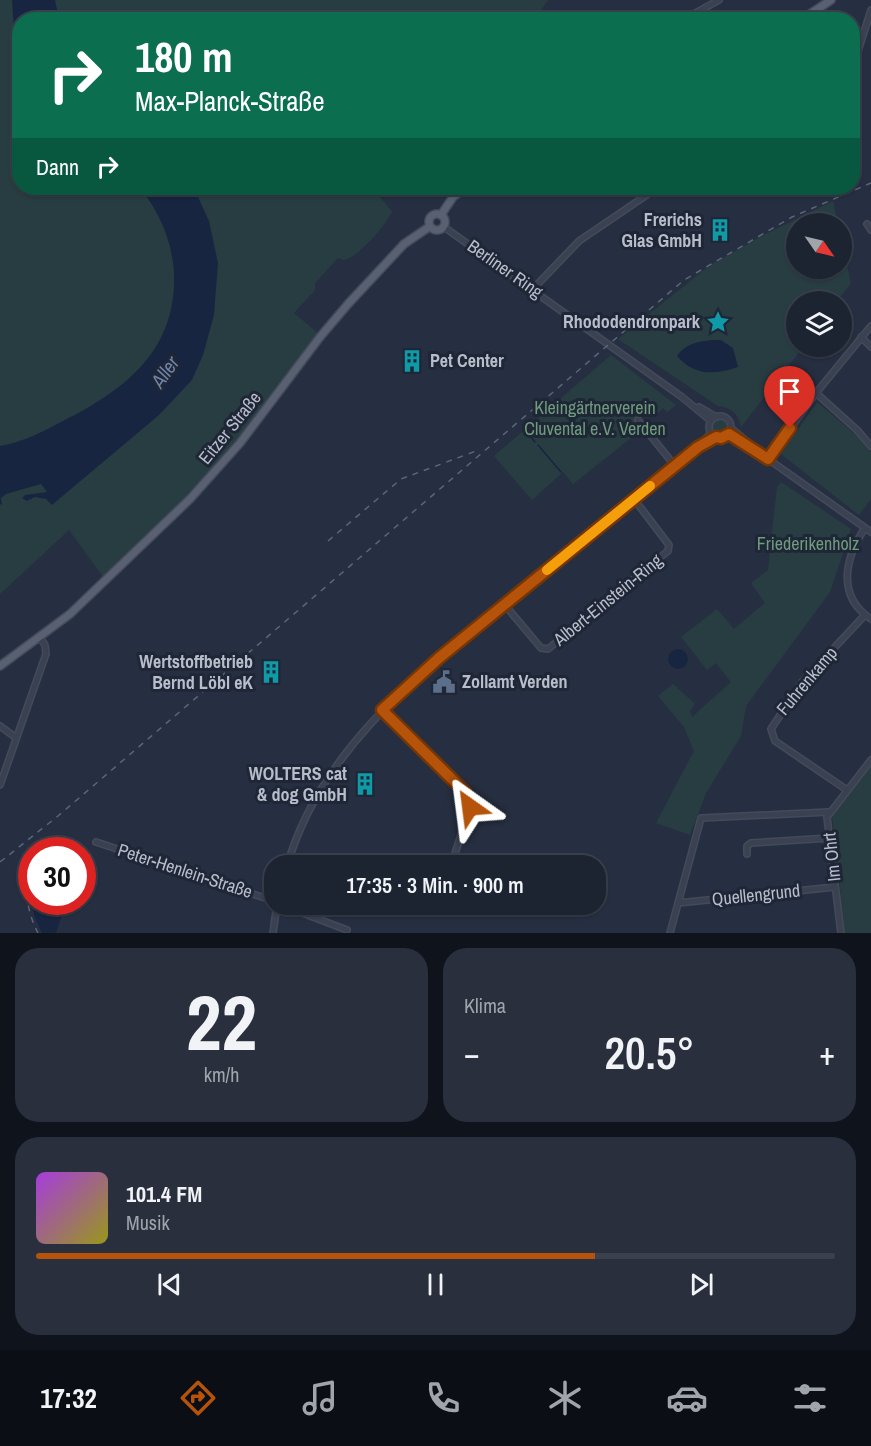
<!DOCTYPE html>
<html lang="de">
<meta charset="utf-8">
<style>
body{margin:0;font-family:"Archivo Narrow",sans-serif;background:#292f3d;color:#f1f3f6;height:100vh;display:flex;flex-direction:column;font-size:22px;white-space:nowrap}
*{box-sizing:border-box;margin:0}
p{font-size:20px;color:#a0a4ab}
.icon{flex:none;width:33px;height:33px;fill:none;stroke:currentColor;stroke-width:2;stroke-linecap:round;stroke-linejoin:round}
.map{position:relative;height:933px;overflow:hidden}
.details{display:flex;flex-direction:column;gap:15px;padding:15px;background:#0f131b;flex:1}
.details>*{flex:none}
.banner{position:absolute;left:12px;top:12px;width:848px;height:183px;border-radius:24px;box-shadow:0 2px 4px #0004,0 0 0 2px #3a404d;background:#0b6e4f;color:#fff;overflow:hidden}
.needle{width:39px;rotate:124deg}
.buttons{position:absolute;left:786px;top:213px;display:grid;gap:12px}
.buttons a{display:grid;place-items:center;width:66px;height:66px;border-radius:50%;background:#1c2331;box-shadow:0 2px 4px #0004,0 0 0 2px #3a404d;font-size:30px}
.speed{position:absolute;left:18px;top:837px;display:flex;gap:12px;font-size:30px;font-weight:700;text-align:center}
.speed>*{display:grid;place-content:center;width:78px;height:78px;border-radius:50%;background:#1c2331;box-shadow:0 2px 4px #0004,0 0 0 2px #3a404d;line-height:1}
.speed .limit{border:9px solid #d22;background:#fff;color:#111}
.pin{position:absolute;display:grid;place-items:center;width:51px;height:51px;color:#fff;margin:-62px -26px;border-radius:50% 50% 50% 0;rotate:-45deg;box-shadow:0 0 6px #0007}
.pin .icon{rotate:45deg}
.me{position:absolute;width:66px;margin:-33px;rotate:329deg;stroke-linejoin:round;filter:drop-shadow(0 0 4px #0008)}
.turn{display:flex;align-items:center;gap:21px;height:126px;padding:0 24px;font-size:27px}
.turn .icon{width:78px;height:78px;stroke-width:2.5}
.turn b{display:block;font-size:42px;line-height:51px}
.then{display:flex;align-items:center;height:57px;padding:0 24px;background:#0003;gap:12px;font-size:22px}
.big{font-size:45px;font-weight:600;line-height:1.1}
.details .card{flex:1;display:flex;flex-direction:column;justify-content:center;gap:9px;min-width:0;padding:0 21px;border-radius:24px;background:#292f3d}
.details .dial{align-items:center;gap:0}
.dial b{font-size:78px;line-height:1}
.song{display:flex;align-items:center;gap:18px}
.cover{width:72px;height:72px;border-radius:9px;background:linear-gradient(135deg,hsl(280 70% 55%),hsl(60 70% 35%))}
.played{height:6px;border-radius:3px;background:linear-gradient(90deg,#b45309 70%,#3a404d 70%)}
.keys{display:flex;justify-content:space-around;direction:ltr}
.heat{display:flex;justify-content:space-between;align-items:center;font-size:33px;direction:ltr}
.details .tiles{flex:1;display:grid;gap:15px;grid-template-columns:1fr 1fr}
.card:last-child{grid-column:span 2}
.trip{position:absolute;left:264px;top:855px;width:342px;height:60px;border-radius:24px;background:#1c2331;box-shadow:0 2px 4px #0004,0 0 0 2px #3a404d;font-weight:600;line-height:60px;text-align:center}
.tab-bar{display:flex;height:96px;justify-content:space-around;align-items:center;background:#0b0e14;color:#a0a4ab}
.tab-bar .icon{width:42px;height:42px}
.tab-bar .current{color:#b45309}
.tab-bar b{font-size:27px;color:#f1f3f6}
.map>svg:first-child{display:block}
</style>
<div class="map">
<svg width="871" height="933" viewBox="0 0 871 933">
<rect width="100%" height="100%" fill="#262f41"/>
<g fill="#283d42">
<path d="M 0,0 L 548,0 L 534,20 L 20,20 L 20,188 L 380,188 L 380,198 L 392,211 C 387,224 359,257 344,260 L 338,258 L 315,283 L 315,290 L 294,313 L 319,334 L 238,442 L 188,497 L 104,578 L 69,530 L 0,594 Z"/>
<path d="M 833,201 L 838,223 L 796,224 L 796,268 L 842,268 L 842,244 L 851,283 L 837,301 L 796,302 L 796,346 L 803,347 L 741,427 C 739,414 731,407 718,406 L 618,339 L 709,266 L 762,236 Z"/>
<path d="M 611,355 L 676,405 L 667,412 L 663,408 L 658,413 L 653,407 L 639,417 L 646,426 L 573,484 L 563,472 L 532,500 L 494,456 Z"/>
<path d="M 817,402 L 857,436 L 871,452 L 871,499 L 859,515 L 781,454 Z"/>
<circle cx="720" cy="427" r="9"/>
<path d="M 781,482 L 851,529 L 830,592 L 746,706 L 741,736 L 706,793 L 690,835 L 656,823 L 694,751 L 684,727 L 658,696 L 673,684 L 695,704 L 690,711 L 692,717 L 731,682 L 716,663 L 707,670 L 681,637 L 717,609 L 734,629 L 765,603 L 751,583 L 768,570 L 777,487 Z"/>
<path d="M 871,765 L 871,933 L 845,933 L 832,814 Z"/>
</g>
<g fill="#182540">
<path d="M 12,0 L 55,0 L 59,19 L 20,20 L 19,47 L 14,30 Z"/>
<path d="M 140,188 L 194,188 L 209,221 L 218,263 L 214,315 L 203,355 L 192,380 L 159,415 L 52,505 L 46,499 L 35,497 L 27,501 L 22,498 L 25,495 L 47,492 L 41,484 L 6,494 L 1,498 L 2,505 L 0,504 L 0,446 C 23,442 42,432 63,421 C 125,390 176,351 174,275 C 173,244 160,212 140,188 Z"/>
<path d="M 721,340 L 733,348 L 738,367 C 714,375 694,376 677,356 C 686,342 704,340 721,340 Z"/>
<circle cx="678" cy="659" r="10"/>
<path d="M 52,838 L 83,850 L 83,853 L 82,850 L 44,850 Z"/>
<path d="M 33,902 L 66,902 L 56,933 L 42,933 L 34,916 Z"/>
</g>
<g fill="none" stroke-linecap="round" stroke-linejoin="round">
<g stroke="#182540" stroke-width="1.5">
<path d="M 528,433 L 535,442"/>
<path d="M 538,445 L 561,472"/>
</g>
<g stroke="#444a5a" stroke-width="8">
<g id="minor">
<path d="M 683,20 L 719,0"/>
<path d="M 852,70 L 871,10"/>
<path d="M 852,72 L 852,83"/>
<path d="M 867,224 L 871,230"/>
<path d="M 444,227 L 682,397 L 711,421"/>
<path d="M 533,289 L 579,241 L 657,188"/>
<path d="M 861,337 L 871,347"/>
<path d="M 816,393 L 857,430 L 871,446"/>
<path d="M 699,407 L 716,417"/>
<circle cx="720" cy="427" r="11"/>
<path d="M 638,420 L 675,466"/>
<path d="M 731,428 L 768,459 L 871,532"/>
<path d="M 729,434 L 746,444"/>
<path d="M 768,459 L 816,393 L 871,326"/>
<path d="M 865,528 C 845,558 836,596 871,619"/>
<path d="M 504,604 L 541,648 L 548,649 L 668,551 L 669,545 L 634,499"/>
<path d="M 382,710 L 467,796 L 470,807 L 451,866"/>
<path d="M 0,726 L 15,737"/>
<path d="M 0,785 L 46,654 L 45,645 L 40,638"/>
<path d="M 847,790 L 775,741 L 771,729 L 802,682 L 865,615"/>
<path d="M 96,842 L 274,901"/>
<path d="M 747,854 L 747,846 L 751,843 L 830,838"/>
<path d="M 287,866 C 322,744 428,667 522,590 C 580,543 639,495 698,447 L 711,433"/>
<path d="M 678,903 L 835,887"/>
<path d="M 279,904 L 347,930"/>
<path d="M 273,933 L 277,904"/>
<path d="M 670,933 L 701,818 L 829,812"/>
<path d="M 841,933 L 827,817 L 871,760"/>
</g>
</g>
<g stroke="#444a5a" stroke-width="10">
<g id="major">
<path d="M 801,20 L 831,0"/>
<circle cx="437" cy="222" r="8"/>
<path d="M 441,215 L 453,197 L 465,188"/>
<path d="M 0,666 L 70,614 L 190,499 L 240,443 L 320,337 L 348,304 L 404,244 L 429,227"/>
</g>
</g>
<use href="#minor" stroke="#3a4151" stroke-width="5"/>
<use href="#major" stroke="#586071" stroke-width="7"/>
<g stroke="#5c6578" stroke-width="1.5" stroke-dasharray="6 6" stroke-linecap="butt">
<path d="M 328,541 L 401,479 L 476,451"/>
<path d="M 32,858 C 24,884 25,908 38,933"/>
<path d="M 0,862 L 58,816 L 684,280 L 792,217 L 871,183"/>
</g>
</g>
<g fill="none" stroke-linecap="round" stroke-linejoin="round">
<g stroke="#753606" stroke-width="15">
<path id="route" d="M 470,807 L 465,792 L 382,710 L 439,658 L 698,447 L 716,437 L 721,438 L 729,434 L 768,459 L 790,428"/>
</g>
<use href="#route" stroke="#b45309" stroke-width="10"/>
<path stroke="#f59e0b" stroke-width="10" d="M 547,570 L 650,486"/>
</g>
<defs>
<g id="building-bare" transform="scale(1.8)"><path d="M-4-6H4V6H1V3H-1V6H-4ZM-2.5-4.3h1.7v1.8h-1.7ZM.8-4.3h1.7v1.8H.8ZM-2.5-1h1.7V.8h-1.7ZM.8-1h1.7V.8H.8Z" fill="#0f9aa8" stroke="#1f2636" stroke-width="2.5" paint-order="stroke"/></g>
<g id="sight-bare" transform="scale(1.8)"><path d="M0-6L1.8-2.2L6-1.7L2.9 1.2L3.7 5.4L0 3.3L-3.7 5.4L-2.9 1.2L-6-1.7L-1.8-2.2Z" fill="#0f9aa8" stroke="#1f2636" stroke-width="2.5" paint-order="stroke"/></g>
<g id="civic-bare" transform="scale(1.8)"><path d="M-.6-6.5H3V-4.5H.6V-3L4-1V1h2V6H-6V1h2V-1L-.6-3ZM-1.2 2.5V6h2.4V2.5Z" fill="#5c6f8a" stroke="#1f2636" stroke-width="2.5" paint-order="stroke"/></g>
</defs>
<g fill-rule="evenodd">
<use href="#building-bare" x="720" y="230"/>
<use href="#sight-bare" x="718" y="322"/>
<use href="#building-bare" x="412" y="361"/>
<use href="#building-bare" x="271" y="672"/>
<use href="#civic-bare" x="444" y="682"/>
<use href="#building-bare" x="365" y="784"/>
</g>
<g text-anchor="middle" stroke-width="6" stroke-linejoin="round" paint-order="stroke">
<g font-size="18" font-weight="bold" fill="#b7bdcb" stroke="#1f2636" text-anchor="end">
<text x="702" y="226">Frerichs<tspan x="702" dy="21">Glas GmbH</tspan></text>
<text x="700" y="328">Rhododendronpark</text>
<text x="430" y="367" text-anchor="start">Pet Center</text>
<text x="253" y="668">Wertstoffbetrieb<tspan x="253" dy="21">Bernd Löbl eK</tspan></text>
<text x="462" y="688" text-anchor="start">Zollamt Verden</text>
<text x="347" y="780">WOLTERS cat<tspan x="347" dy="21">&amp; dog GmbH</tspan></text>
</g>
<g font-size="18" fill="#b7bdcb" stroke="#1f2636">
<text transform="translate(505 269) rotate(35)" y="6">Berliner Ring</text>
<text transform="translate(230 428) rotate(-51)" y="6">Eitzer Straße</text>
<text transform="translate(608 600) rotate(-39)" y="6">Albert-Einstein-Ring</text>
<text transform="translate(807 681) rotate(-50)" y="6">Fuhrenkamp</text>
<text transform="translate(832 857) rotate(-96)" y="6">Im Ohrt</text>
<text transform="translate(185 871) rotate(18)" y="6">Peter-Henlein-Straße</text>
<text transform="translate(756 895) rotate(-6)" y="6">Quellengrund</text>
</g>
<g font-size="18" fill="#6e9c7d" stroke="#1f2636">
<text x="595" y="414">Kleingärtnerverein<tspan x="595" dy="21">Cluvental e.V. Verden</tspan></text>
<text x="808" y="550">Friederikenholz</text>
</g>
<g font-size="20" font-style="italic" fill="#7083aa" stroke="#1f2636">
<text transform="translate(165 372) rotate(-55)" y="7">Aller</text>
</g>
</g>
</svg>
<div class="buttons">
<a><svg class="needle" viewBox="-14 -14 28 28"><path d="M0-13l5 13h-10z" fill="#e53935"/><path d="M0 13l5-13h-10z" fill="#a0a4ab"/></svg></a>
<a><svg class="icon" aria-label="layers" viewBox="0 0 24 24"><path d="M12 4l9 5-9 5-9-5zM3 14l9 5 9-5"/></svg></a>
</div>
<div class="speed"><div class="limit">30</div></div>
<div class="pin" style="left:790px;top:428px;background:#d93025"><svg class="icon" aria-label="arrive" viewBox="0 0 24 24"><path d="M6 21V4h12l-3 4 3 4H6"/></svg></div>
<svg class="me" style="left:470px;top:807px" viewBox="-20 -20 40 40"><path d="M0-17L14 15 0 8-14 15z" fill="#b45309" stroke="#fff" stroke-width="4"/></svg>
<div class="trip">17:35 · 3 Min. · 900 m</div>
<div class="banner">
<div class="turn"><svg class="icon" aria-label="right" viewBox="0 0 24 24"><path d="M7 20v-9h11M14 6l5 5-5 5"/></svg><div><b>180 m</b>Max-Planck-Straße</div></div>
<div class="then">Dann<svg class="icon" aria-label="right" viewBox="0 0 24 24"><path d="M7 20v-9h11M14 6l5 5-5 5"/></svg></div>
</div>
</div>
<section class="details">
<div class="tiles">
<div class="card dial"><b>22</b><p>km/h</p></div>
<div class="card"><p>Klima</p>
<div class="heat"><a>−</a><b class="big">20.5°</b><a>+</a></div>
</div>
<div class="card">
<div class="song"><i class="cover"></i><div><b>101.4 FM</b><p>Musik</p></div></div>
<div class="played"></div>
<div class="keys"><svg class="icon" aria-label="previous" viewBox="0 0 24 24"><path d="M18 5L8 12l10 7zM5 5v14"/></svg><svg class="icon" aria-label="pause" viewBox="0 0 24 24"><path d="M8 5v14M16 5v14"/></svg><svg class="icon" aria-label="next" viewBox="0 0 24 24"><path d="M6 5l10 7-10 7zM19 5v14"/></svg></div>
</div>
</div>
</section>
<nav class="tab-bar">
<b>17:32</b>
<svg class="icon current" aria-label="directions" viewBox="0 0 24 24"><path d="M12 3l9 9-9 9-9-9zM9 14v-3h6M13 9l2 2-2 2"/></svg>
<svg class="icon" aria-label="music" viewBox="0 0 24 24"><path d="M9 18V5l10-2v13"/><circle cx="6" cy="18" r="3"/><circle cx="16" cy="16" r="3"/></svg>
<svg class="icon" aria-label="phone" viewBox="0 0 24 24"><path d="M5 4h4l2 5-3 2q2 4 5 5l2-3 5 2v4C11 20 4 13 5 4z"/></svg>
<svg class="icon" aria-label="climate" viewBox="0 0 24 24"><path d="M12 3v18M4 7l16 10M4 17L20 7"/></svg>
<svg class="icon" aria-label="car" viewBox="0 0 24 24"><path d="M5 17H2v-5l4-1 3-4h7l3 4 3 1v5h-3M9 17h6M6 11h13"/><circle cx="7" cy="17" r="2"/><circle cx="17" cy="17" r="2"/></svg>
<svg class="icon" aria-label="filters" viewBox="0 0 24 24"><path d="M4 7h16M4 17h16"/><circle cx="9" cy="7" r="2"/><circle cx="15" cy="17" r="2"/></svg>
</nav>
